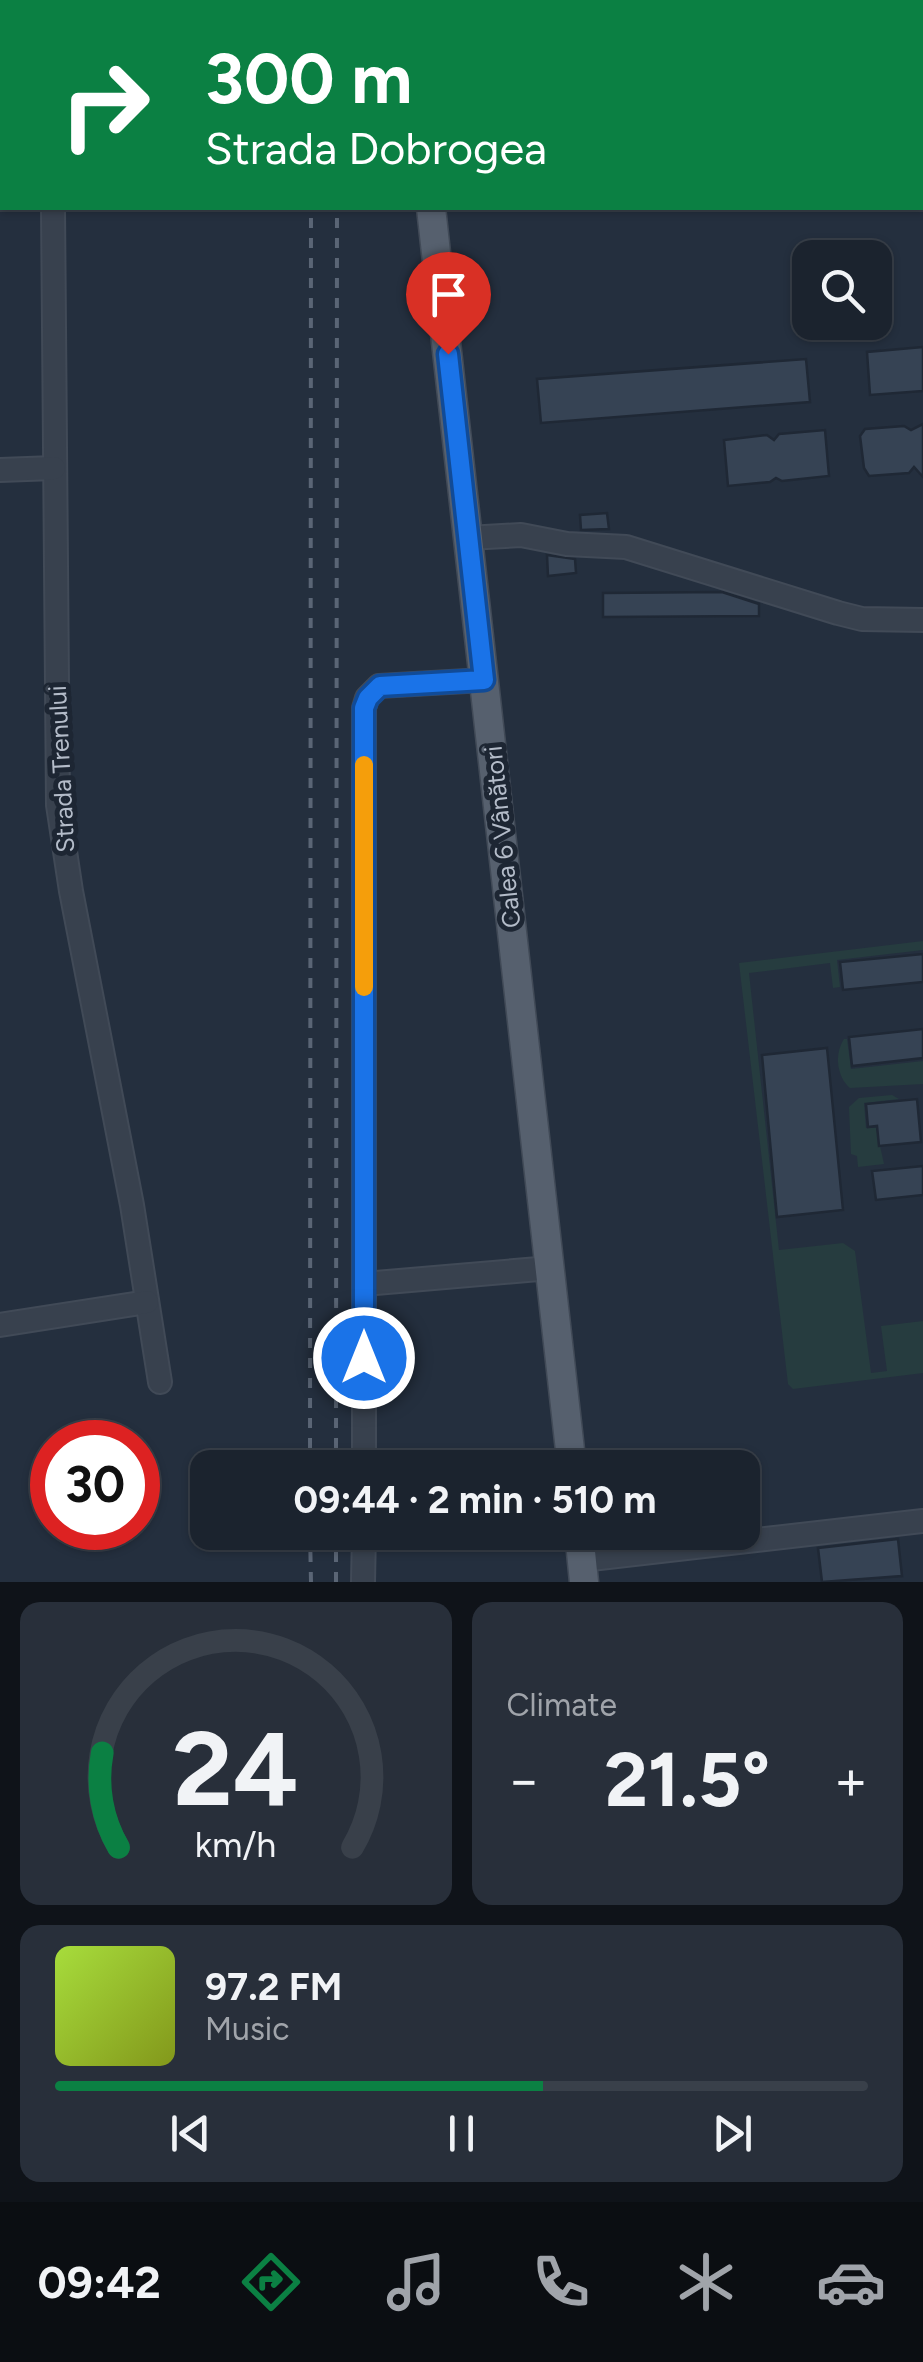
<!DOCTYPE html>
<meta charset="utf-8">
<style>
body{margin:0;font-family:Figtree,sans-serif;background:#282f3a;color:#f1f3f6;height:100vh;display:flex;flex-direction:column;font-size:38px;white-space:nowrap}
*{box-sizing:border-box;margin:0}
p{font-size:32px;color:#a0a4aa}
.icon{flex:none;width:55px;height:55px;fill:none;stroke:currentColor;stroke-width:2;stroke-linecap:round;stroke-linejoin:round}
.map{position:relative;height:1582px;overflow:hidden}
.details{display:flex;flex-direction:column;gap:20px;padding:20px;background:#0f1319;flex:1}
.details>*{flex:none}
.guide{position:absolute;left:0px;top:0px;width:925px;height:210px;box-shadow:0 2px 8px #0004,0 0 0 2px #39404a;background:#0b8043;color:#fff;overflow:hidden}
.controls{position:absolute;left:792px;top:240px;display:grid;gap:20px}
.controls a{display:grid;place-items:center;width:100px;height:100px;border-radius:20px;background:#1b232e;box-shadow:0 2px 8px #0004,0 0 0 2px #39404a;font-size:50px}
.speed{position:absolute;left:30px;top:1420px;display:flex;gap:20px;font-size:50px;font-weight:700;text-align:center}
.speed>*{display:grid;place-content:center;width:130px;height:130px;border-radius:50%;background:#1b232e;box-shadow:0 2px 8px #0004,0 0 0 2px #39404a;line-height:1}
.speed .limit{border:15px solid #d22;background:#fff;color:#111}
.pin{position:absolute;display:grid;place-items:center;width:85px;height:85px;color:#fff;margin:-102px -42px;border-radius:50% 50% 50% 0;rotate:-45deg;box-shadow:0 0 10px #0007}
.pin .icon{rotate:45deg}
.me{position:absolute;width:110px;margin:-55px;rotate:0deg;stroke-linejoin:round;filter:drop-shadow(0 0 8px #0008)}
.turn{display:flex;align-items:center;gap:35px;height:210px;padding:0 40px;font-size:45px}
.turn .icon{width:130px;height:130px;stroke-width:2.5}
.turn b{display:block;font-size:70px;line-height:85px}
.big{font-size:75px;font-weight:700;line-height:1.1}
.details .widget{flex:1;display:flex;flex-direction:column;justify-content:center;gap:15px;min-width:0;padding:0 35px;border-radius:20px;background:#282f3a}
.details .dial{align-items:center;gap:0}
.dial svg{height:260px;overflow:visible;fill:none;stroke:#39404a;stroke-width:7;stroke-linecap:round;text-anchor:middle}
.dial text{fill:#f1f3f6;stroke:none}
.song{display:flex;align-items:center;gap:30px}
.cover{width:120px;height:120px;border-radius:15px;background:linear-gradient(135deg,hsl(80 70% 55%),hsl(70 70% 35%))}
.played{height:10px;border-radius:5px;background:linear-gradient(90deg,#0b8043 60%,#39404a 60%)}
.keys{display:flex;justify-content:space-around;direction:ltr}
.heat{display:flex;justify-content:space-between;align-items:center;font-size:55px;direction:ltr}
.details .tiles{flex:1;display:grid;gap:20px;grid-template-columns:1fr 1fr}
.widget:last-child{grid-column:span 2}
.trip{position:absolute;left:190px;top:1450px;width:570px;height:100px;border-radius:20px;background:#1b232e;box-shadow:0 2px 8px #0004,0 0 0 2px #39404a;font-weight:700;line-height:100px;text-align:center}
.dock{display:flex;height:160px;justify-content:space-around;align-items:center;background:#0b0e12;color:#a0a4aa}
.dock .icon{width:70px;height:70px}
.dock .active{color:#0b8043}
.dock b{font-size:45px;color:#f1f3f6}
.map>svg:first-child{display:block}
</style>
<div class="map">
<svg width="923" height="1582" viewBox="0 0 923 1582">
<rect width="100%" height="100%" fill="#242f3e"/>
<g fill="#263c3f">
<path d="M 923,941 L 923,950 L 837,960 L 840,987 L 833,988 L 830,963 L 749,973 L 779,1250 L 843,1243 L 855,1251 L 871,1373 L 887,1371 L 881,1326 L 923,1321 L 923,1373 L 793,1389 L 788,1384 L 739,963 Z"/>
<path d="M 844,1039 L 847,1039 L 851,1069 L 923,1061 L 923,1084 L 850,1088 C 837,1077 834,1054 844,1039 Z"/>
<path d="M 892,1095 L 899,1099 L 864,1103 L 866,1128 L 876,1128 L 884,1164 L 858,1167 L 857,1156 L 851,1154 L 849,1107 L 859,1098 Z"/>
</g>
<g fill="#364354" stroke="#1f2835" stroke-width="2.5">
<path d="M 923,347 L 923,391 L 870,395 L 867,352 Z"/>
<path d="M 806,359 L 810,402 L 541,423 L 537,379 Z"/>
<path d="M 923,424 L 923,477 L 914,467 L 909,473 L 869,476 L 864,468 L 860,436 L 865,429 L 904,426 L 911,430 Z"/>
<path d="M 825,430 L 829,476 L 782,481 L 776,478 L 770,482 L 728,486 L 724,440 L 767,435 L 774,440 L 779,434 Z"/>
<path d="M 607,513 L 609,529 L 581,530 L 580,515 Z"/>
<path d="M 547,555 L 575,559 L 576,573 L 548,576 Z"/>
<path d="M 722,592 L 759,604 L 759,616 L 603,617 L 603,593 Z"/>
<path d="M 923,954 L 923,982 L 843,990 L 840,962 Z"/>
<path d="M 923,1029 L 923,1058 L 852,1066 L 849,1037 Z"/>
<path d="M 827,1048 L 843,1210 L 777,1217 L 762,1055 Z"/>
<path d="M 917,1099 L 921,1142 L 879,1146 L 877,1126 L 868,1127 L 866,1104 Z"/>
<path d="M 923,1166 L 923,1195 L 876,1200 L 872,1171 Z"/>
<path d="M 898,1539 L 902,1576 L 822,1582 L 818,1548 Z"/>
</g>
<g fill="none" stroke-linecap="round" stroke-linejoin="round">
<g stroke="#414a57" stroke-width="26">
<g id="minor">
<path d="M 53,0 L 53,2"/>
<path d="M 53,208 L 58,805 L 71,891 L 132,1205 L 160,1382"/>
<path d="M 0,470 L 54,468"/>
<path d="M 468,538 L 521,535 L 567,544 L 626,547 L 838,613 L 862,619 L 923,620"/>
<path d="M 364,1284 L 550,1268"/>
<path d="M 0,1325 L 147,1302"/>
<path d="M 364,1468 L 364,708 L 367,698 L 379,686 L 484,680"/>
<path d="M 582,1560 L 923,1521"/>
<path d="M 363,1582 L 364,1532"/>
</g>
</g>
<g stroke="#414a57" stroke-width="31">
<g id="major">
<path d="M 416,2 L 416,0"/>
<path d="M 431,208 L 572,1468"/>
<path d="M 579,1532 L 584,1582"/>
</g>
</g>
<use href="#minor" stroke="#38414e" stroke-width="22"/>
<use href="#major" stroke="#56606e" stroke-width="28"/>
<g stroke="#5a6575" stroke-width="4" stroke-dasharray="10 10" stroke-linecap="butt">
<path d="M 322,0 L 322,2"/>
<path d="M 594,0 L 598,2"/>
<path d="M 922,179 L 923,179"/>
<path d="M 310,1468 L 311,208"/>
<path d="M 336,1468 L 337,208"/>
<path d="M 310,1532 L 311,1582"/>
<path d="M 336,1582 L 336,1532"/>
</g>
</g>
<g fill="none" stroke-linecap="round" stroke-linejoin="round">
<g stroke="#114b97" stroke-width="25">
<path id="route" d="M 364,1358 L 364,708 L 368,698 L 380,686 L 484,680 L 448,354"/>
</g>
<use href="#route" stroke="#1a73e8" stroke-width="18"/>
<path stroke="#f59e0b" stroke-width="18" d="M 364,987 L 364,765"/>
</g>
<g text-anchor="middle" stroke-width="10" stroke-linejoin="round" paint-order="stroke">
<g font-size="25" fill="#b4bcc9" stroke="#1d2633">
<text transform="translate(61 769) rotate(-93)" y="9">Strada Trenului</text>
<text transform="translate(502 837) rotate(-96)" y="9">Calea 6 Vânători</text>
</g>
</g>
</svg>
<div class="controls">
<a><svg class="icon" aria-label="search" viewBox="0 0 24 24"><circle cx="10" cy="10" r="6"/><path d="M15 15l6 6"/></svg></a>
</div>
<div class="speed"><div class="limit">30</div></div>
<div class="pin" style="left:448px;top:354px;background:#d93025"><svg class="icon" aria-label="arrive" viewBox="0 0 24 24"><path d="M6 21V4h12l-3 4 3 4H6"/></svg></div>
<svg class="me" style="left:364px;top:1358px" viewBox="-20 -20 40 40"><circle r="17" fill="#1a73e8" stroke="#fff" stroke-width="3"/><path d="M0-11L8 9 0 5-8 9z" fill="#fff"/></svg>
<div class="trip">09:44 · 2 min · 510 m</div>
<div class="guide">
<div class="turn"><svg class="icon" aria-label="right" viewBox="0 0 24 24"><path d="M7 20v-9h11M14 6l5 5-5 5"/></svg><div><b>300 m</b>Strada Dobrogea</div></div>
</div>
</div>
<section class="details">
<div class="tiles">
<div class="widget dial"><svg viewBox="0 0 100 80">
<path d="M14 69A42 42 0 1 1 86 69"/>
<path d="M14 69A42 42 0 0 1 9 40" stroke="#0b8043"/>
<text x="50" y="56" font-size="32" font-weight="700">24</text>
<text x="50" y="72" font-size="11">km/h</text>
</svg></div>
<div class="widget"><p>Climate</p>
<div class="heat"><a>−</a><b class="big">21.5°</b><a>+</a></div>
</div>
<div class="widget">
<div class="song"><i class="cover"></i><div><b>97.2 FM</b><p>Music</p></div></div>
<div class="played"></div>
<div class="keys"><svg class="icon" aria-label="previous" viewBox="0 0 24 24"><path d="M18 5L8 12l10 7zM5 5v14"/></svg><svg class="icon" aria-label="pause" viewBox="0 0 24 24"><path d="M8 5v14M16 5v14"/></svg><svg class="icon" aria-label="next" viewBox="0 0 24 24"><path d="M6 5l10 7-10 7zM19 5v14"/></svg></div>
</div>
</div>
</section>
<nav class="dock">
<b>09:42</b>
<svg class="icon active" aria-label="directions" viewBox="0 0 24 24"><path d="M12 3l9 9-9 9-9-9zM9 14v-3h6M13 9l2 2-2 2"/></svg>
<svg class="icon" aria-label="music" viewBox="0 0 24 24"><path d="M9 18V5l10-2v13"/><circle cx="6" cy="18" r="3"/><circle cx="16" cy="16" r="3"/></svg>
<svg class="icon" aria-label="phone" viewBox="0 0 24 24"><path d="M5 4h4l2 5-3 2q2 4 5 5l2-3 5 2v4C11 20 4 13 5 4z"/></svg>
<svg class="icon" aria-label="climate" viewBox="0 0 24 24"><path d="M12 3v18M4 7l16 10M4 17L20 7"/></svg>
<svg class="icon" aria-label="car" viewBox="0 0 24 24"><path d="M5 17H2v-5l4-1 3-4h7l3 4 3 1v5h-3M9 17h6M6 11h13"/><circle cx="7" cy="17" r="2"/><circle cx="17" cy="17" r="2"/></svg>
</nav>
